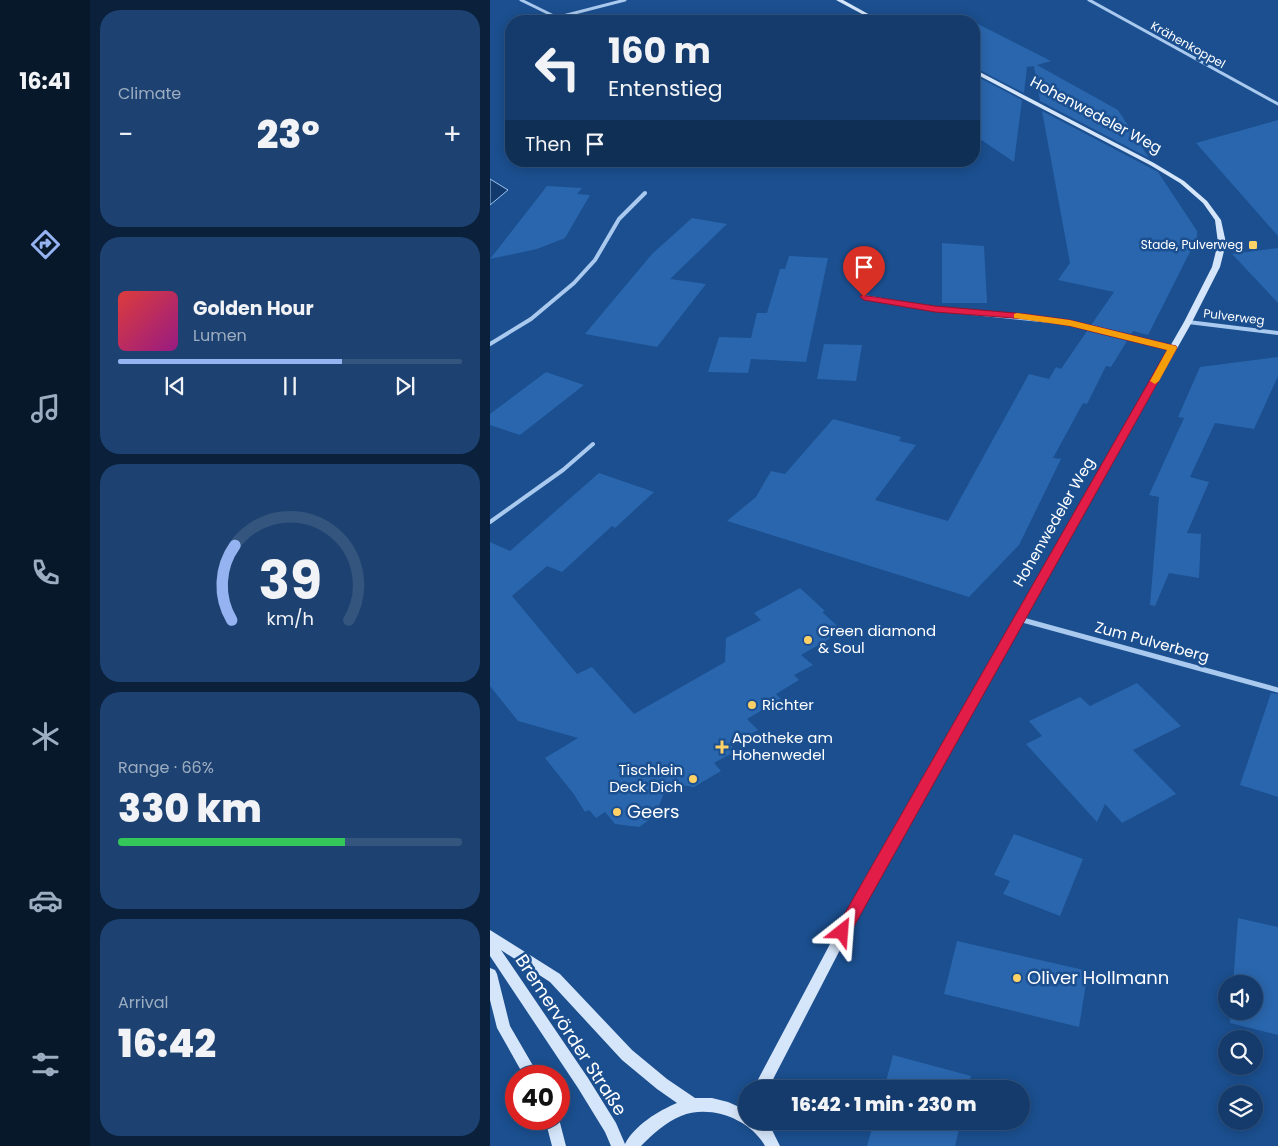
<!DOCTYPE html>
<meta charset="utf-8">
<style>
body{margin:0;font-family:Poppins,sans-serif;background:#1d4271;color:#f1f3f6;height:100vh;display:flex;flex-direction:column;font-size:19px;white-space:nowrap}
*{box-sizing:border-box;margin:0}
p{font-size:16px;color:#9dadc1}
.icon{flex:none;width:28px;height:28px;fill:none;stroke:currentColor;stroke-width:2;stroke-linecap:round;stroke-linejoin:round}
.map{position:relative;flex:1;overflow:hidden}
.details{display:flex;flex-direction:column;gap:10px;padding:10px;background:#0b203b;width:400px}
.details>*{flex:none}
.top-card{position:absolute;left:15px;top:15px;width:475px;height:152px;border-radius:20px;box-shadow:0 2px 12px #0003,0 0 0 1px #33557e;background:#143b6b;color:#f1f3f6;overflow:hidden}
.controls{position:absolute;left:728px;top:975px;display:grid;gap:10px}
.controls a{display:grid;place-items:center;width:45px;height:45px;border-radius:50%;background:#143b6b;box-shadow:0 2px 12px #0003,0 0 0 1px #33557e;font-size:25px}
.speed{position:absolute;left:15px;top:1065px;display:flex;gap:10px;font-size:25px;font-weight:700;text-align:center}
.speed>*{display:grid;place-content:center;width:65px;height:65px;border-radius:50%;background:#143b6b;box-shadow:0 2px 12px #0003,0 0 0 1px #33557e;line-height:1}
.speed .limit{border:8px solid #d22;background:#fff;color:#111}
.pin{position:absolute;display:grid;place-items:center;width:42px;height:42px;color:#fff;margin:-51px -21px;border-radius:50% 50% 50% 0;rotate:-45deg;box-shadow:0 0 5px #0007}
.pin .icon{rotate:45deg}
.me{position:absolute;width:55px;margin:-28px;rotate:28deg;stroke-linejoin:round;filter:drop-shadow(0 0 4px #0008)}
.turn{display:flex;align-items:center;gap:18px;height:105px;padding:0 20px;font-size:22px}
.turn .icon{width:65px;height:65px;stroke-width:2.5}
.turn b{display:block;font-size:35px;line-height:42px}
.then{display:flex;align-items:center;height:48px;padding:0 20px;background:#0003;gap:10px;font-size:19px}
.big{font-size:38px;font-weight:800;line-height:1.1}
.details .tile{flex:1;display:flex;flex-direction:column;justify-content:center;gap:8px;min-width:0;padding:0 18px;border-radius:20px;background:#1d4271}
.details .dial{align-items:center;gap:0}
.dial svg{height:130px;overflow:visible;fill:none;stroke:#33557e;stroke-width:7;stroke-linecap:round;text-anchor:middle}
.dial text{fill:#f1f3f6;stroke:none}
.song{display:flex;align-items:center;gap:15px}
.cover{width:60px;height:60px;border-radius:8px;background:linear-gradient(135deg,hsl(0 70% 55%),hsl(310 70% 35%))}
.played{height:5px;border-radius:2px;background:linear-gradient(90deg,#95b2f1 65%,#33557e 65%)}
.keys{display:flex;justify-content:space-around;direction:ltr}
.heat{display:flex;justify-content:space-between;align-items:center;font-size:28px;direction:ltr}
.charge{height:8px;border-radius:4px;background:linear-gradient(90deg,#34c759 66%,#33557e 0)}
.trip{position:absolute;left:248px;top:1080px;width:292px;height:50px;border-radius:25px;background:#143b6b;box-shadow:0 2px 12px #0003,0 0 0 1px #33557e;font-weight:800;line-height:50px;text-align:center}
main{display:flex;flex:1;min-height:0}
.tabs{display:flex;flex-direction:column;width:90px;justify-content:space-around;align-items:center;background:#08182b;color:#9dadc1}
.tabs .icon{width:35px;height:35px}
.tabs .current{color:#95b2f1}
.tabs b{font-size:22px;color:#f1f3f6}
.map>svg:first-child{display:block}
</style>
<main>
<nav class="tabs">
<b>16:41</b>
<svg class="icon current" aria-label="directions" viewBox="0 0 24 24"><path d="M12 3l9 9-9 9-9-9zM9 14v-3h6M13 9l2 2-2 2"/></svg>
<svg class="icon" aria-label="music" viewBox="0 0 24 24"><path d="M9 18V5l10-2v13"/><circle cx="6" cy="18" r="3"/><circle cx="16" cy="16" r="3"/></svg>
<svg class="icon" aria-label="phone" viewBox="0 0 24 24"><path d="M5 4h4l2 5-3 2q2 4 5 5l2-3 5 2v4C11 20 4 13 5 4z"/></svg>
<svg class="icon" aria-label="climate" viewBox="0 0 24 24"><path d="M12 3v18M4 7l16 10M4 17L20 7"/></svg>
<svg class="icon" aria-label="car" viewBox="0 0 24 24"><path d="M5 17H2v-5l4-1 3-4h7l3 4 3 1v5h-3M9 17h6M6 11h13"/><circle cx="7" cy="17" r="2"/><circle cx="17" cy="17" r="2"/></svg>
<svg class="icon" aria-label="filters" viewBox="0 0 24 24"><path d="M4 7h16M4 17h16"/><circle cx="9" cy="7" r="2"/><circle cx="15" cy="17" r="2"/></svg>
</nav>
<section class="details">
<div class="tile"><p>Climate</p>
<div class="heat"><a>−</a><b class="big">23°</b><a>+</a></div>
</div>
<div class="tile">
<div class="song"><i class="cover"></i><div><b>Golden Hour</b><p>Lumen</p></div></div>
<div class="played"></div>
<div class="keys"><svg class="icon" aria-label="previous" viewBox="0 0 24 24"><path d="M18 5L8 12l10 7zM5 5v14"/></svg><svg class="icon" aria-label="pause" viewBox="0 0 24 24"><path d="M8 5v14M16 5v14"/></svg><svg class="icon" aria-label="next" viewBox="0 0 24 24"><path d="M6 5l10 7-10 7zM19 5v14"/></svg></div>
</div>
<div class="tile dial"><svg viewBox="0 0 100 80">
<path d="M14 69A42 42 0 1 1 86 69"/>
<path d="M14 69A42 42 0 0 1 16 23" stroke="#95b2f1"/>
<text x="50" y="56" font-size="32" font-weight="700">39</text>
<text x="50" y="72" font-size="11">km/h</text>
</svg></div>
<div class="tile"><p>Range · 66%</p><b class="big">330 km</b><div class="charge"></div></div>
<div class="tile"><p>Arrival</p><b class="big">16:42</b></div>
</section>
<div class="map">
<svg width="788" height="1146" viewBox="0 0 788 1146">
<rect width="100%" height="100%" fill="#1b4f8f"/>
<path fill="#123a6d" stroke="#9cc4f0" d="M 0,179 L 18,190 L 0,205 Z"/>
<g fill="#2a66ad">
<path d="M 484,22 L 561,61 L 547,65 L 628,110 L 659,158 L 550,101 L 544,66 L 537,67 L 534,93 L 484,67 Z"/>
<path d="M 484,75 L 532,100 L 524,162 L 484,135 Z"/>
<path d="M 552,111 L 668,172 L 707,231 L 707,238 L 658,335 L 643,331 L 641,334 L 601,325 L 624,292 L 568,280 L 580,263 Z"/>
<path d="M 788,120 L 788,236 L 706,143 Z"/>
<path d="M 57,186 L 92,188 L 87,194 L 100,195 L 75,238 L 47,249 L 0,259 Z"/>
<path d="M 202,218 L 237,224 L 180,279 L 216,284 L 167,347 L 95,334 L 162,254 Z"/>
<path d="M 452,243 L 494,246 L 497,303 L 452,303 Z"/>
<path d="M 788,248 L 788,303 L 742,254 Z"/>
<path d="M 299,256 L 338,258 L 316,362 L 261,359 L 258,373 L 218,372 L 229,337 L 261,338 L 267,313 L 277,313 L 290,269 L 295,269 Z"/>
<path d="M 597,331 L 637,341 L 621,367 L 616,366 L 597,404 L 593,403 L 563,458 L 571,459 L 529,545 L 479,597 L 237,521 L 266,497 L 281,471 L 295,474 L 343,419 L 411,437 L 409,441 L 426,445 L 385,500 L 458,521 L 539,374 L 559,379 L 566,367 L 571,369 Z"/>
<path d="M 334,344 L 372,345 L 366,381 L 327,379 Z"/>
<path d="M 788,357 L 788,376 L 764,429 L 725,423 L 700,477 L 719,482 L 697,533 L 711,534 L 709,578 L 679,573 L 665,606 L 660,605 L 669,497 L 659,495 L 694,418 L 688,417 L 710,367 Z"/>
<path d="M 56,372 L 94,385 L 30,435 L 0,425 L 0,414 Z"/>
<path d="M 109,473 L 164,492 L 125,528 L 122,526 L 72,572 L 57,566 L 22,596 L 87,674 L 102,667 L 144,714 L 235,662 L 236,638 L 271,620 L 264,613 L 310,588 L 335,611 L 332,612 L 353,631 L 311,655 L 323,665 L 304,675 L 309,680 L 286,694 L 291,699 L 257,719 L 268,730 L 241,745 L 246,751 L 224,763 L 231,771 L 204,787 L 178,783 L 165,816 L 149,827 L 125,824 L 115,812 L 106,818 L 99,810 L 95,812 L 83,793 L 55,758 L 88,738 L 28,721 L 0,686 L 0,542 L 20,551 Z"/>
<path d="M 647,683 L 691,726 L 643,750 L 686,794 L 632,823 L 615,804 L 607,822 L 536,744 L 552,736 L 539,721 L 590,697 L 600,706 Z"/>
<path d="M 781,693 L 788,694 L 788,797 L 750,785 Z"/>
<path d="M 524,834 L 593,859 L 570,916 L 513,894 L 520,881 L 504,875 Z"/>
<path d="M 748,918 L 788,927 L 788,1035 L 740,1023 L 741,1011 L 764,1011 L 764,984 L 743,984 Z"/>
<path d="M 467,941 L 598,971 L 589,1027 L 454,994 Z"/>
<path d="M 403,1055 L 481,1076 L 478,1089 L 394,1089 Z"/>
<path d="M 384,1121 L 471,1121 L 465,1146 L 377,1146 Z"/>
</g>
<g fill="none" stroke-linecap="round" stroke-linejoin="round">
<path stroke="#a9c9ee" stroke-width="4" d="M 0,522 L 73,470 L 103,444"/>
<g stroke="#a9c9ee" stroke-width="3">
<path d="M 31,0 L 74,21"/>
<path d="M 599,0 L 788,104"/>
<path d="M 69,17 L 135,0"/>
</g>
<g stroke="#a9c9ee" stroke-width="4">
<path d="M 374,297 L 445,309 L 579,323 L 683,348"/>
<path d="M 698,322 L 788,333"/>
<path d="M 0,344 L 41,319 L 84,283 L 105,260 L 129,219 L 155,193"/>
</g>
<path stroke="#a9c9ee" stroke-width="5" d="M 529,619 L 788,690"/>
<g fill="#d6e6fa" fill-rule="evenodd">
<path d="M 346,0 L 353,0 L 391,21 L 385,21 Z"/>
<path d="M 484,69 L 664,163 L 694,181 L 717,201 L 731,220 L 736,243 L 730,267 L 702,322 L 382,888 L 278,1089 L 263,1089 L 374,880 L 694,322 L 722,267 L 728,243 L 725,220 L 713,203 L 690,183 L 660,165 L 484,73 Z"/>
<path d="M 0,930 L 70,974 L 142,1050 L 177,1079 L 205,1098 L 222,1098 L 238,1102 L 256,1110 L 256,1121 L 272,1121 L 282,1130 L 290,1146 L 275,1146 C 260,1119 220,1104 191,1116 C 176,1122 163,1134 151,1146 L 121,1146 L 115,1132 L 88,1088 L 0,956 ZM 11,950 L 60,982 L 132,1060 L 167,1089 L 187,1103 C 168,1111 145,1125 135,1144 L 126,1123 L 98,1078 Z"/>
<path d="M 0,968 L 5,970 L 7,974 L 20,1026 L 49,1076 L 34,1076 L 7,1028 L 0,1000 Z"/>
<path d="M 69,1118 L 69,1119 L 76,1146 L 62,1146 L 55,1119 Z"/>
</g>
</g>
<path fill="#e11d48" stroke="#92132f" d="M 371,295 L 445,306 L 536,314 L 580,320 L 686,346 L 687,348 L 358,937 L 352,939 L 347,937 L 345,932 L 347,927 L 677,350 L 580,326 L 536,319 L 445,312 L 374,300 L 370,297 Z"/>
<path fill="#f59e0b" d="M 527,313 L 580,320 L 686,346 L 687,348 L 669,381 L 665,384 L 660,381 L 677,350 L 580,326 L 524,318 L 524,314 Z"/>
<g fill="#ffd166" stroke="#1b4f8f" stroke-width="2">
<rect x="758" y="240" width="10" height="10" rx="2.5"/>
<circle cx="318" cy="640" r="5"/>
<circle cx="262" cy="705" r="5"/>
<path d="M229.5 739.5h5v5h5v5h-5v5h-5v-5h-5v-5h5z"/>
<circle cx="203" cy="779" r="5"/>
<circle cx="127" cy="812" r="5"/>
<circle cx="527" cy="978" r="5"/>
</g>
<g text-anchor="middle" stroke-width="5" stroke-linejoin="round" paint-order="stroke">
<g font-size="12" fill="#fff" stroke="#1b4f8f">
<text transform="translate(698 45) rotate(29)" y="4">Krähenkoppel</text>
<text transform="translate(744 317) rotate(7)" y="4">Pulverweg</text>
</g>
<g font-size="12" fill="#fff" stroke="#1b4f8f" text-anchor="end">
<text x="753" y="249">Stade, Pulverweg</text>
</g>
<g font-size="15" fill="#fff" stroke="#1b4f8f">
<text transform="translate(606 115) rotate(28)" y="5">Hohenwedeler Weg</text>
<text transform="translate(564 522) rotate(-60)" y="5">Hohenwedeler Weg</text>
<text transform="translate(662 642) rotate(15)" y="5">Zum Pulverberg</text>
</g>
<g font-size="15" fill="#fff" stroke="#1b4f8f" text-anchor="start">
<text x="328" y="636">Green diamond<tspan x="328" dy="17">&amp; Soul</tspan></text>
<text x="272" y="710">Richter</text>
<text x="242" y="743">Apotheke am<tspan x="242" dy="17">Hohenwedel</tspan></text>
<text x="193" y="775" text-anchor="end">Tischlein<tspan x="193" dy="17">Deck Dich</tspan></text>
</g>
<g font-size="18" fill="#fff" stroke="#1b4f8f" text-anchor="start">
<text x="137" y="818">Geers</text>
<text x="537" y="984">Oliver Hollmann</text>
</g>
<g font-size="18" fill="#fff" stroke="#1b4f8f">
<text transform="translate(81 1035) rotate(57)" y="6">Bremervörder Straße</text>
</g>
</g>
</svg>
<div class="controls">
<a><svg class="icon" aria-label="sound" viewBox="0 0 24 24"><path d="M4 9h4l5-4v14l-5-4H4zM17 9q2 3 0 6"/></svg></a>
<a><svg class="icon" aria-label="search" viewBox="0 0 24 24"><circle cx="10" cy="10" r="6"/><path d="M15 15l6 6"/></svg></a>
<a><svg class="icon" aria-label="layers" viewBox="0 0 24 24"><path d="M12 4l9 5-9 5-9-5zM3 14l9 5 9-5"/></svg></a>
</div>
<div class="speed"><div class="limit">40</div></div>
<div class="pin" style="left:374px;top:297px;background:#d93025"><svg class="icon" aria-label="arrive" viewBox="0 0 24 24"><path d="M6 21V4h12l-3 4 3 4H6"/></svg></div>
<svg class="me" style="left:352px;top:932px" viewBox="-20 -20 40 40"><path d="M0-17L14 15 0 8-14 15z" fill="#e11d48" stroke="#fff" stroke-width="4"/></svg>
<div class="trip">16:42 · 1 min · 230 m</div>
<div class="top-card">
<div class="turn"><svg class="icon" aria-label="left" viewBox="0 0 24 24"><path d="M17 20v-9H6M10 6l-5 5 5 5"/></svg><div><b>160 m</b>Entenstieg</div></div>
<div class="then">Then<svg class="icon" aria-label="arrive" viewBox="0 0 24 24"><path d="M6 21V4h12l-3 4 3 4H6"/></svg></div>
</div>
</div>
</main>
